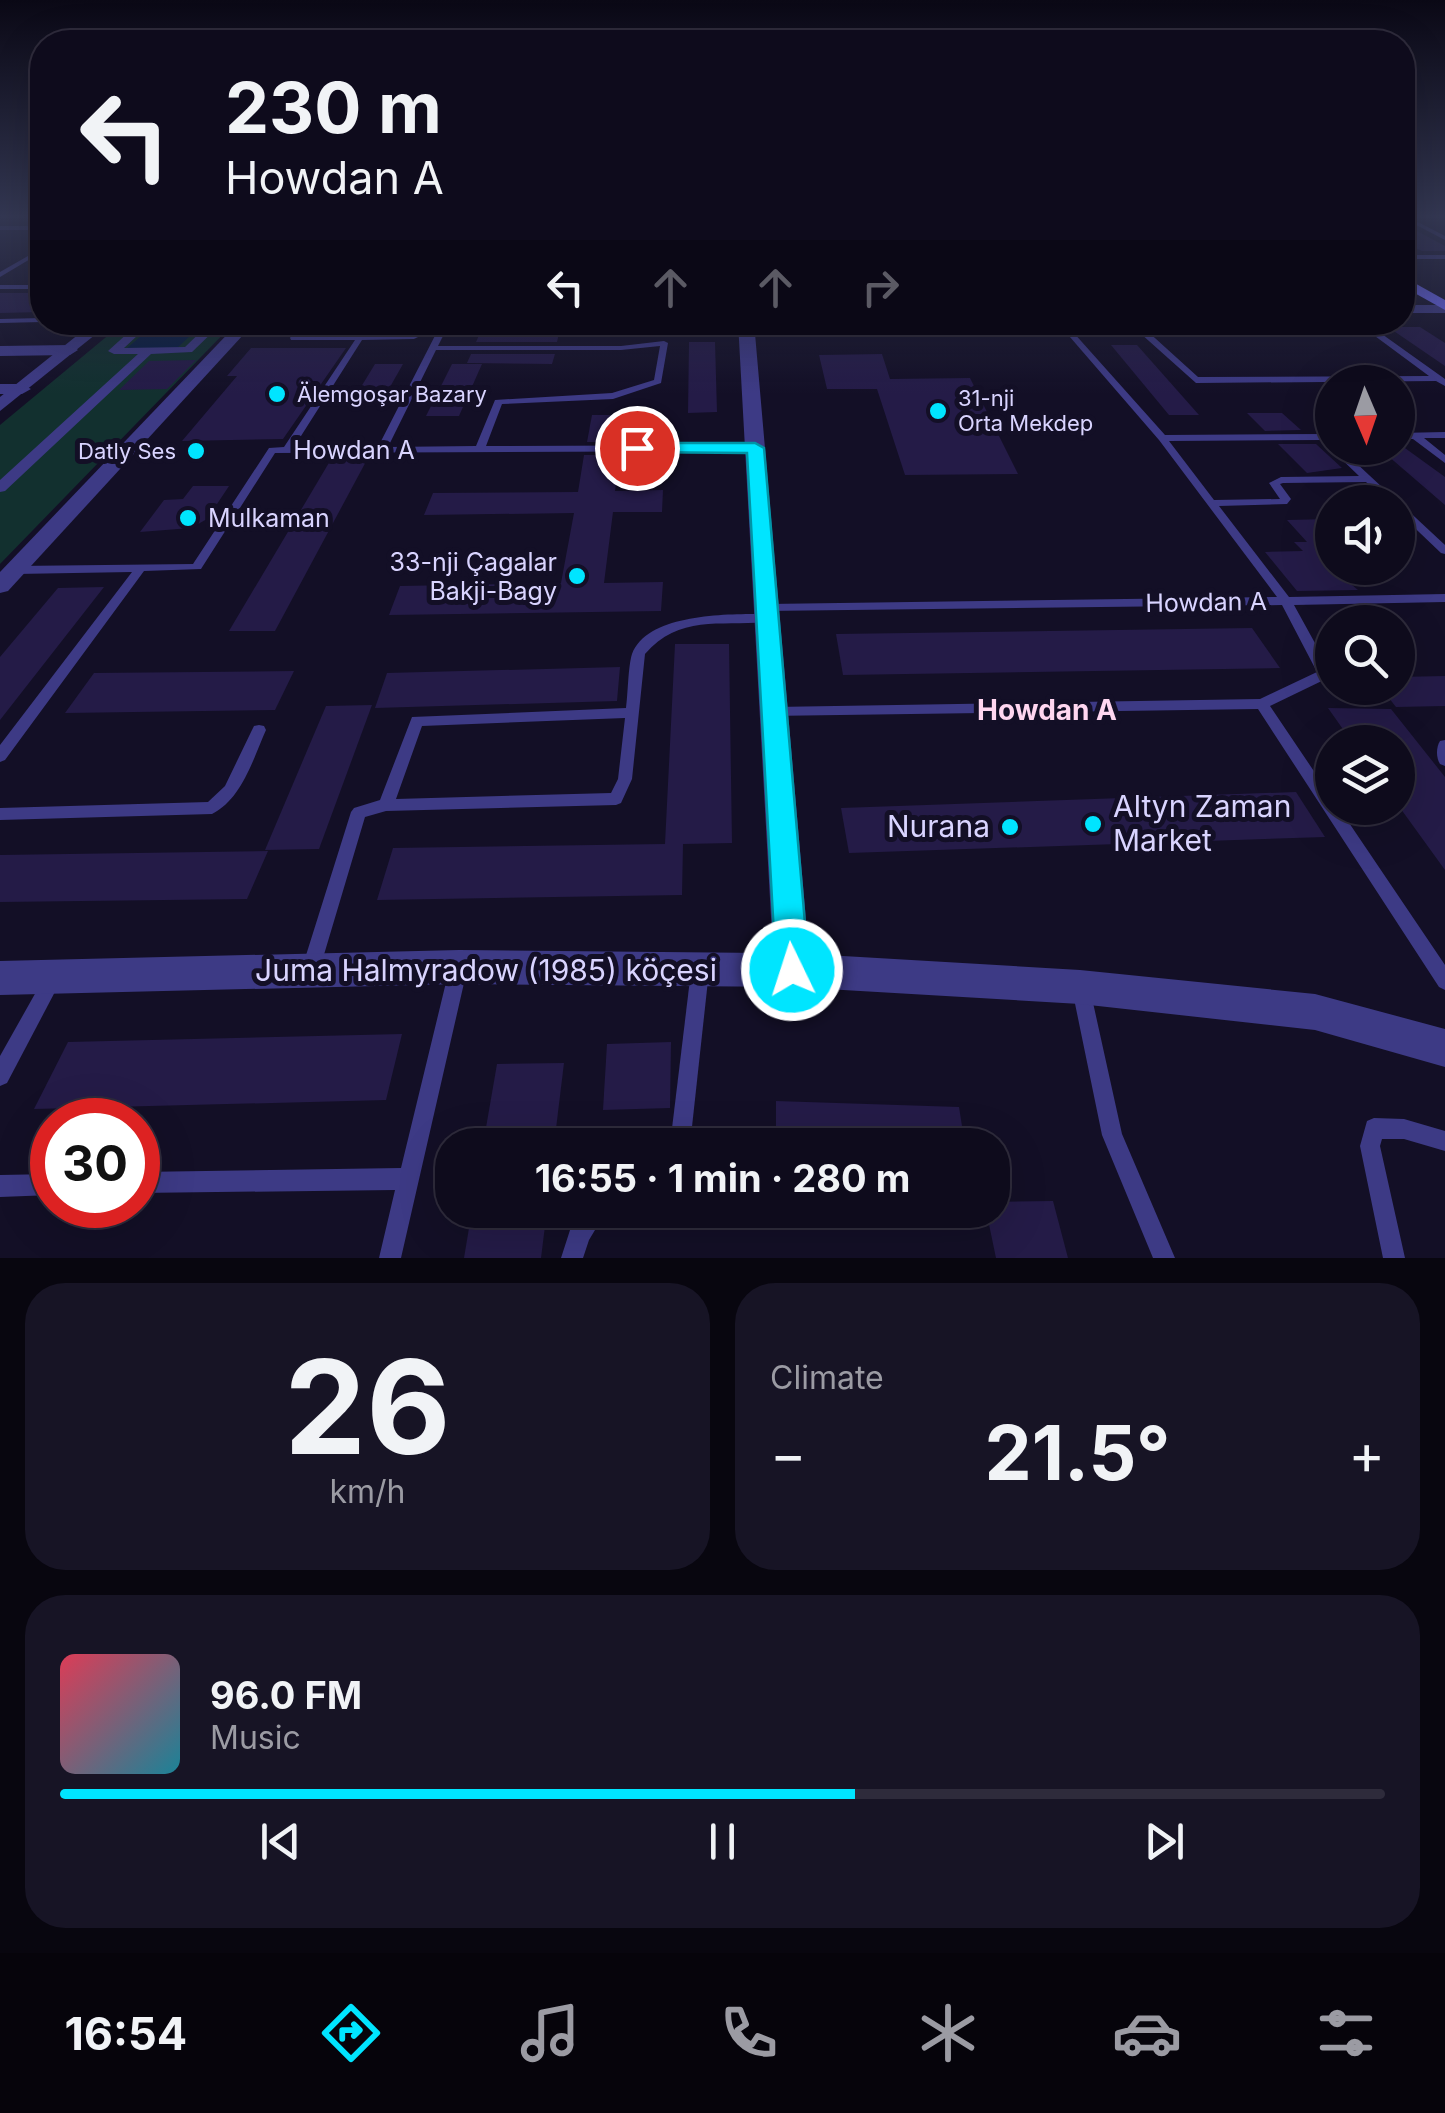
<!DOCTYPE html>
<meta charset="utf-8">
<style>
body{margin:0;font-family:Inter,sans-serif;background:#171425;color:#f1f3f6;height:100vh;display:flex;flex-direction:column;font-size:38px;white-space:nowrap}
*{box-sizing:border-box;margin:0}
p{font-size:32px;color:#9b9ba3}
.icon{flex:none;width:55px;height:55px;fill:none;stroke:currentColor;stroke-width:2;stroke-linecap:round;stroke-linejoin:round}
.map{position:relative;height:1258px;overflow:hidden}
.panel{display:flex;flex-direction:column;gap:25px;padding:25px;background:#08060f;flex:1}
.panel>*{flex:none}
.guide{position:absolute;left:30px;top:30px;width:1385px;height:305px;border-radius:40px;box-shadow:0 10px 40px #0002,0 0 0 2px #2e2b3b;background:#0e0b1c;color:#f1f3f6;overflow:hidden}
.needle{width:65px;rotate:178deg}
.controls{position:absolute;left:1315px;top:365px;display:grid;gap:20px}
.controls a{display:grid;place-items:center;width:100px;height:100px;border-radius:50%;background:#0e0b1c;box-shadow:0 10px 40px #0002,0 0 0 2px #2e2b3b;font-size:50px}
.speed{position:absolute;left:30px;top:1098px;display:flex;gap:20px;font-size:50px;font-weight:700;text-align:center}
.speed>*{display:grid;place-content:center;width:130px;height:130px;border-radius:50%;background:#0e0b1c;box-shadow:0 10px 40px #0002,0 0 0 2px #2e2b3b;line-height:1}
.speed .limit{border:15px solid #d22;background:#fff;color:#111}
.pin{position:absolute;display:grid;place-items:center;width:85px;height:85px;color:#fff;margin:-42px;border:5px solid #fff;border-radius:50%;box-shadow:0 2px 10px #0007}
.me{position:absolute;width:110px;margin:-55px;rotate:356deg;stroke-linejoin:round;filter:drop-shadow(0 0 8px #0008)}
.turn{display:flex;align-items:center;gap:35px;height:210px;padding:0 30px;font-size:45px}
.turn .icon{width:130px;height:130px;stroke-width:2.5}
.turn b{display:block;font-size:70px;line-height:85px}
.lanes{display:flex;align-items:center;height:95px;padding:0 30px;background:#0003;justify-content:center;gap:50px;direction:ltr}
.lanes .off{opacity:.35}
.big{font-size:75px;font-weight:700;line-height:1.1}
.panel .widget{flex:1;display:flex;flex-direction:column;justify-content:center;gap:15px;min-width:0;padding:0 35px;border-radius:40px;background:#171425}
.panel .dial{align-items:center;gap:0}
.dial b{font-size:130px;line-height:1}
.song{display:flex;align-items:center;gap:30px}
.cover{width:120px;height:120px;border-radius:15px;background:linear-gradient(135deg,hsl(350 70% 55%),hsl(190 70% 35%))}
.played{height:10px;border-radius:5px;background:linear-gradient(90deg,#00e5ff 60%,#2e2b3b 60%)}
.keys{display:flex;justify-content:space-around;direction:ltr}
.heat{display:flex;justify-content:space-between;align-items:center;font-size:55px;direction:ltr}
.panel .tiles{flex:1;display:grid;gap:25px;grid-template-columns:1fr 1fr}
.widget:last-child{grid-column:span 2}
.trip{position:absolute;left:435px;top:1128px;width:575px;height:100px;border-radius:40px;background:#0e0b1c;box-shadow:0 10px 40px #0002,0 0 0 2px #2e2b3b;font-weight:700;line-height:100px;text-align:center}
.tab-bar{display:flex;height:160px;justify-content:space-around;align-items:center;background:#06040b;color:#9b9ba3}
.tab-bar .icon{width:70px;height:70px}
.tab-bar .active{color:#00e5ff}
.tab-bar b{font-size:45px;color:#f1f3f6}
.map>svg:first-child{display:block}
</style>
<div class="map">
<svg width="1445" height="1258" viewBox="0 0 1445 1258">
<rect width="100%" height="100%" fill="#130f26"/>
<path fill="#12302f" d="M 123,323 L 234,323 L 0,564 L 0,425 Z"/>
<path fill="#0a1f44" d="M 156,323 L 204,323 L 176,349 L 126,349 Z"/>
<g fill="#241b47">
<path d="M 1402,223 L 1445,246 L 1445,251 L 1422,251 L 1402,242 Z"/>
<path d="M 0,293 L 42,293 L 42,312 L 0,313 Z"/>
<path d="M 1388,327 L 1420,327 L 1445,343 L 1445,366 Z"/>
<path d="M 560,329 L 557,342 L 476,342 L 481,331 Z"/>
<path d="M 689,342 L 715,342 L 717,412 L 688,413 Z"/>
<path d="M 1111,345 L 1137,345 L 1199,415 L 1169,415 Z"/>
<path d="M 251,348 L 346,348 L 283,439 L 182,441 L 237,376 L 227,376 Z"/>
<path d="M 471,354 L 555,354 L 552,364 L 467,363 Z"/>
<path d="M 882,354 L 890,379 L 970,378 L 1018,474 L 905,475 L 877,389 L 827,389 L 819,355 Z"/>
<path d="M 196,360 L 167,389 L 119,390 L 149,361 Z"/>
<path d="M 375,364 L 403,364 L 390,387 L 361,387 Z"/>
<path d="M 452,364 L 482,364 L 459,416 L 426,416 Z"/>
<path d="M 1247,413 L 1282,413 L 1301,430 L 1265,431 Z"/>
<path d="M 592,415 L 625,415 L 621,442 L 587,442 Z"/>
<path d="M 1398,443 L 1445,477 L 1445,505 L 1380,449 L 1398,449 Z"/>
<path d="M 1278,444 L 1316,444 L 1342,468 L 1307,473 Z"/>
<path d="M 584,455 L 620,455 L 615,491 L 663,490 L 662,512 L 613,512 L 604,583 L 663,582 L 661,611 L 389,615 L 400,586 L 561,583 L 574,513 L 424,515 L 433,493 L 578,492 Z"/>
<path d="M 333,456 L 369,456 L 275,631 L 229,631 Z"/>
<path d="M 193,486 L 229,486 L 207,519 L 191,528 L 140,532 L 164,500 L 183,499 Z"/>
<path d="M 1332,519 L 1332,568 L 1358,590 L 1297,591 L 1265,552 L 1303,551 L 1294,542 L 1307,542 L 1287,520 Z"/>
<path d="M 104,587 L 0,720 L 0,657 L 58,588 Z"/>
<path d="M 1252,628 L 1280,668 L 843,675 L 836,634 Z"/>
<path d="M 675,644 L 729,644 L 732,843 L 683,844 L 682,895 L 377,900 L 393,848 L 665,844 Z"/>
<path d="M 620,667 L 617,701 L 375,708 L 387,673 Z"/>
<path d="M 294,671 L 275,710 L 65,713 L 94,673 Z"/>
<path d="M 1445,676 L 1445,706 L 1396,707 L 1381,688 L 1398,688 L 1398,677 Z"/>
<path d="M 372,705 L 319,849 L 265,850 L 326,706 Z"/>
<path d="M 1328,708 L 1391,709 L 1445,777 L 1445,870 L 1398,805 L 1398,742 L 1352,742 Z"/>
<path d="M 1296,792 L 1325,837 L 849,853 L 841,808 Z"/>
<path d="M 268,851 L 247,899 L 0,902 L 0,855 Z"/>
<path d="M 402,1034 L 386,1100 L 34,1109 L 68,1042 Z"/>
<path d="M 671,1042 L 670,1108 L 603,1110 L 607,1044 Z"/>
<path d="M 564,1063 L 554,1145 L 483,1145 L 497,1064 Z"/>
<path d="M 776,1101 L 959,1107 L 965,1145 L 776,1145 Z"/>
<path d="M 1053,1201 L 1068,1258 L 996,1258 L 986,1210 L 992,1210 L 992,1202 Z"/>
<path d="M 472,1210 L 547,1210 L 541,1258 L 464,1258 Z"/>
</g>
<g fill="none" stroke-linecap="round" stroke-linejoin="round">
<g fill="#3d3a85" fill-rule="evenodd">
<path d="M 1403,218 L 1410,218 L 1445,236 L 1445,240 Z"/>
<rect x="0" y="226" width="42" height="4"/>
<path d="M 42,248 L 42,252 L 0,277 L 0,272 Z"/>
<rect x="1402" y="255" width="43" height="4"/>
<rect x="0" y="285" width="42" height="4"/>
<path d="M 42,318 L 42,322 L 0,323 L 0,319 Z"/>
<path d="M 299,322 L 307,322 L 299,336 L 414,335 L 418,337 L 414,339 L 362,340 L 294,447 L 378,447 L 442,322 L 450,322 L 438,346 L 621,346 L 664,341 L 668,343 L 661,383 L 613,399 L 502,404 L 486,446 L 755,445 L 760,448 L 755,451 L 275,453 L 201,569 L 144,571 L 5,760 L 0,762 L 0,745 L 132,572 L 16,574 L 10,570 L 16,566 L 193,564 L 269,448 L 284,447 L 355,340 L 291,340 L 290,338 ZM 660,346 L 654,380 L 612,393 L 495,400 L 476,446 L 388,447 L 436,350 L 621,350 Z"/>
<path d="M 1057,322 L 1065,322 L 1069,328 L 1145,329 L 1198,377 L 1429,376 L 1356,322 L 1365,322 L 1445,379 L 1445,386 L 1436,381 L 1196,383 L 1140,333 L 1073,332 L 1165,435 L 1324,434 L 1329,437 L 1324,440 L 1169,441 L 1214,500 L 1280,499 L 1269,483 L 1281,477 L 1359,476 L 1332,450 L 1330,448 L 1332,446 L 1332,448 L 1340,448 L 1398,502 L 1387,502 L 1366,482 L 1283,483 L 1280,484 L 1291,499 L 1287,504 L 1219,506 L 1289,597 L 1445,594 L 1445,602 L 1294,605 L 1332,674 L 1330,677 L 1270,706 L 1332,798 L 1332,808 L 1339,808 L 1445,965 L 1445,990 L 1439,987 L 1258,709 L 769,716 L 767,712 L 769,708 L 774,707 L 1260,699 L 1317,672 L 1282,605 L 764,611 L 762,608 L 768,604 L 1277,597 L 1159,440 Z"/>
<path d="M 1445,432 L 1445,438 L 1424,438 L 1445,455 L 1445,463 L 1413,439 L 1398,439 L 1398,433 Z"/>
<path d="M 1398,504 L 1402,505 L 1445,545 L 1445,554 L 1441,553 L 1398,512 Z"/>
<path d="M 768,614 L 774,618 L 772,621 C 725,628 681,612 645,654 L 632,779 L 621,803 L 616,805 L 386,811 L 365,817 L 320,968 L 317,974 L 311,976 L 305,974 L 302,968 L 351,812 L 354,808 L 380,800 L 412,717 L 626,708 C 628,694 628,667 632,654 C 648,612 732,614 768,614 ZM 625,718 L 618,779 L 611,793 L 396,799 L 422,726 Z"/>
<path d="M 259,725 L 264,726 L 266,730 C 253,759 242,799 212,814 L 0,820 L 0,808 L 208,802 L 225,786 L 252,730 L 254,726 Z"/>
<path d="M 1445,740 L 1445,766 L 1440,764 C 1436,758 1436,747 1440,741 Z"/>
<path d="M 458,962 L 464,964 L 467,970 L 401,1258 L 379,1258 L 395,1190 L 138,1193 L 138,1172 L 401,1168 L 449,970 L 452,964 Z"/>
<path d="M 700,963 L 706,965 L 709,971 L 690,1145 L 670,1145 L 691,971 L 694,965 Z"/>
<path d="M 51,973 L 57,976 L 60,982 L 57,988 L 7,1083 L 0,1086 L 0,1056 L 45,976 Z"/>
<path d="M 1081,980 L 1087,983 L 1090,989 L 1122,1134 L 1175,1258 L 1153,1258 L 1102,1135 L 1072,989 L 1075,983 Z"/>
<path d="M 1374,1118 L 1404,1119 L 1445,1131 L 1445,1151 L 1404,1139 L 1382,1139 L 1380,1146 L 1405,1258 L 1383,1258 L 1360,1146 L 1367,1121 Z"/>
<path d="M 52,1174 L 52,1195 L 0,1197 L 0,1175 Z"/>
<path d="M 583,1210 L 607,1210 L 589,1240 L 583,1258 L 561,1258 L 571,1227 Z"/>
</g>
<path fill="#3d3a85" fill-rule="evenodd" d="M 140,322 L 152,322 L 124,348 L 185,347 L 211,322 L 223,322 L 192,352 L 151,354 L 5,491 L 0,492 L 0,480 L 138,354 L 114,354 L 108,351 Z"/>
<g fill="#3d3a85" fill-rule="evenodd">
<rect x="1402" y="305" width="43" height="8"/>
<path d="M 738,322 L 754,322 L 809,954 L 1080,970 L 1315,994 L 1445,1029 L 1445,1067 L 1315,1030 L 1080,1004 L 792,987 L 459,984 L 0,995 L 0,961 L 459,950 L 773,953 Z"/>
<path d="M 0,346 L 70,345 L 78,350 L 70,355 L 0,356 Z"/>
<path d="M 0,384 L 22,384 L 31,389 L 22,394 L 0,394 Z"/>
</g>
<g fill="#3d3a85" fill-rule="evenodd">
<path d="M 94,322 L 111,322 L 0,411 L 0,397 Z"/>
<path d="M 239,322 L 255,322 L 8,591 L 0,593 L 0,572 Z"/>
</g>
<path fill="#6f6bff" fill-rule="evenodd" d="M 1402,276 L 1445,300 L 1445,310 L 1402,286 Z"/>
</g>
<linearGradient id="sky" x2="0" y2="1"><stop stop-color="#0a0815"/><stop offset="0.55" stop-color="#333752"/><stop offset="1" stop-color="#333752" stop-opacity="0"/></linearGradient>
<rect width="1445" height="394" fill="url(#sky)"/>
<path fill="#00e5ff" stroke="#0095a6" stroke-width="2.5" d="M 637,443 L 755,443 L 764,448 L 809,970 L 804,981 L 792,985 L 781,981 L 776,970 L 747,453 L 631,452 L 629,448 Z"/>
<g fill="#00e5ff" stroke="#130f26" stroke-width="4">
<circle cx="277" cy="394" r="10"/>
<circle cx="938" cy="411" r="10"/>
<circle cx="196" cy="451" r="10"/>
<circle cx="188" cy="518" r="10"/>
<circle cx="577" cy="576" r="10"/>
<circle cx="1093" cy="824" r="10"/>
<circle cx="1010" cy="827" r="10"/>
</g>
<g text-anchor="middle" stroke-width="10" stroke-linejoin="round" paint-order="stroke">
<g font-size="22" fill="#d9d4ff" stroke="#130f26" text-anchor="start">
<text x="297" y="402">Älemgoşar Bazary</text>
<text x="958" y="406">31-nji<tspan x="958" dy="25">Orta Mekdep</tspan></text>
<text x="176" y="459" text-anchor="end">Datly Ses</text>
</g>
<g font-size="25" fill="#d9d4ff" stroke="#130f26">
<text x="354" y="459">Howdan A</text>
<text transform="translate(1206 602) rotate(-1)" y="9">Howdan A</text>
</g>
<g font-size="25" fill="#d9d4ff" stroke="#130f26" text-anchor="start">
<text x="208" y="527">Mulkaman</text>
<text x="557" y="571" text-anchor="end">33-nji Çagalar<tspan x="557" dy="29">Bakji-Bagy</tspan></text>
</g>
<g font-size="28" font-weight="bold" fill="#ffd6f0" stroke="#130f26">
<text x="1047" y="720">Howdan A</text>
</g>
<g font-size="30" fill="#d9d4ff" stroke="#130f26" text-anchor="start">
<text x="1113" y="817">Altyn Zaman<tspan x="1113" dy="34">Market</tspan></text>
<text x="990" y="837" text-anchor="end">Nurana</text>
</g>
<g font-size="30" fill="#d9d4ff" stroke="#130f26">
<text x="486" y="981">Juma Halmyradow (1985) köçesi</text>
</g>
</g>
</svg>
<div class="controls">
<a><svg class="needle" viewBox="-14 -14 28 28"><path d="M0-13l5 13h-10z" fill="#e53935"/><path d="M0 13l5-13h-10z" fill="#9b9ba3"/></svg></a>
<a><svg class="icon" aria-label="sound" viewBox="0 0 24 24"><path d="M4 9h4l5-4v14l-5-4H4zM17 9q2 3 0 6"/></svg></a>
<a><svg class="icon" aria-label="search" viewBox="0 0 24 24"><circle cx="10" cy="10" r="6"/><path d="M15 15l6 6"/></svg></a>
<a><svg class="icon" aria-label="layers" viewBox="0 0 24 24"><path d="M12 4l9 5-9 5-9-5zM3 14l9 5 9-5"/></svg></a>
</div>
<div class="speed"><div class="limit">30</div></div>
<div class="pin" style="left:637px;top:448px;background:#d93025"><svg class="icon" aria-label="arrive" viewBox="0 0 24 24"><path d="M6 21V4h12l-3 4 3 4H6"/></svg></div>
<svg class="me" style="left:792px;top:970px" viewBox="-20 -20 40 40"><circle r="17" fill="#00e5ff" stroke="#fff" stroke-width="3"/><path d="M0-11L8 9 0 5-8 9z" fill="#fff"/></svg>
<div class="trip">16:55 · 1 min · 280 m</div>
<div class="guide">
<div class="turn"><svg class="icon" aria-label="left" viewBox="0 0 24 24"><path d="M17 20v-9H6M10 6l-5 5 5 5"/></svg><div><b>230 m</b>Howdan A</div></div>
<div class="lanes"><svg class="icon" aria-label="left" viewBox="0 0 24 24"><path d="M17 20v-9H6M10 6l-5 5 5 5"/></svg><svg class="icon off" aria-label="ahead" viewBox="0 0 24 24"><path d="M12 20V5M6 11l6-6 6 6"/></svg><svg class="icon off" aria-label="ahead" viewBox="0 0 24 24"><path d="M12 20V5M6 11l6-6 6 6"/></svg><svg class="icon off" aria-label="right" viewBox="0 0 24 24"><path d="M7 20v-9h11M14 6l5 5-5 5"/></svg></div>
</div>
</div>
<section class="panel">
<div class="tiles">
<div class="widget dial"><b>26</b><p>km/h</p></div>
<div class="widget"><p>Climate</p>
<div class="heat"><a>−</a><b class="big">21.5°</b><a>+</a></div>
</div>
<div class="widget">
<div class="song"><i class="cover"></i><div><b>96.0 FM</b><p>Music</p></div></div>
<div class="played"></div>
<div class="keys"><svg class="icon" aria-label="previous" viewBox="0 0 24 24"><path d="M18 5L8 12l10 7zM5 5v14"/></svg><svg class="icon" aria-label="pause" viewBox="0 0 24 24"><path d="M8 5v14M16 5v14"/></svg><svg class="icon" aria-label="next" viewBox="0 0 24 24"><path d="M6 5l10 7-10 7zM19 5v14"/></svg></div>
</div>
</div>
</section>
<nav class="tab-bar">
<b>16:54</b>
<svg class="icon active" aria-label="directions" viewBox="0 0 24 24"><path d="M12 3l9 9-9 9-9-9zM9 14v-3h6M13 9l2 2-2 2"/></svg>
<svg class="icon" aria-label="music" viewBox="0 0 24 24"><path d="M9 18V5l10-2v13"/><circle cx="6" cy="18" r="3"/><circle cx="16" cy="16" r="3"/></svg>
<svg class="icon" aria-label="phone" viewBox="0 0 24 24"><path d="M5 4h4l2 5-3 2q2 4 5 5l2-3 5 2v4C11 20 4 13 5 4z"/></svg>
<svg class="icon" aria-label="climate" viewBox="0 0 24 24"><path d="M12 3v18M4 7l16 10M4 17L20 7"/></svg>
<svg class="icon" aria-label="car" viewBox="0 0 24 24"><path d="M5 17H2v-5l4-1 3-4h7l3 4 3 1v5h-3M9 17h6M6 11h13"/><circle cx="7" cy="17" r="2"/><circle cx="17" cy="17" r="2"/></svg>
<svg class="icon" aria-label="filters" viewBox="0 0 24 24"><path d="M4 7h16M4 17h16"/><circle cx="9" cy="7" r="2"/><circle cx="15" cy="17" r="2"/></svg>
</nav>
